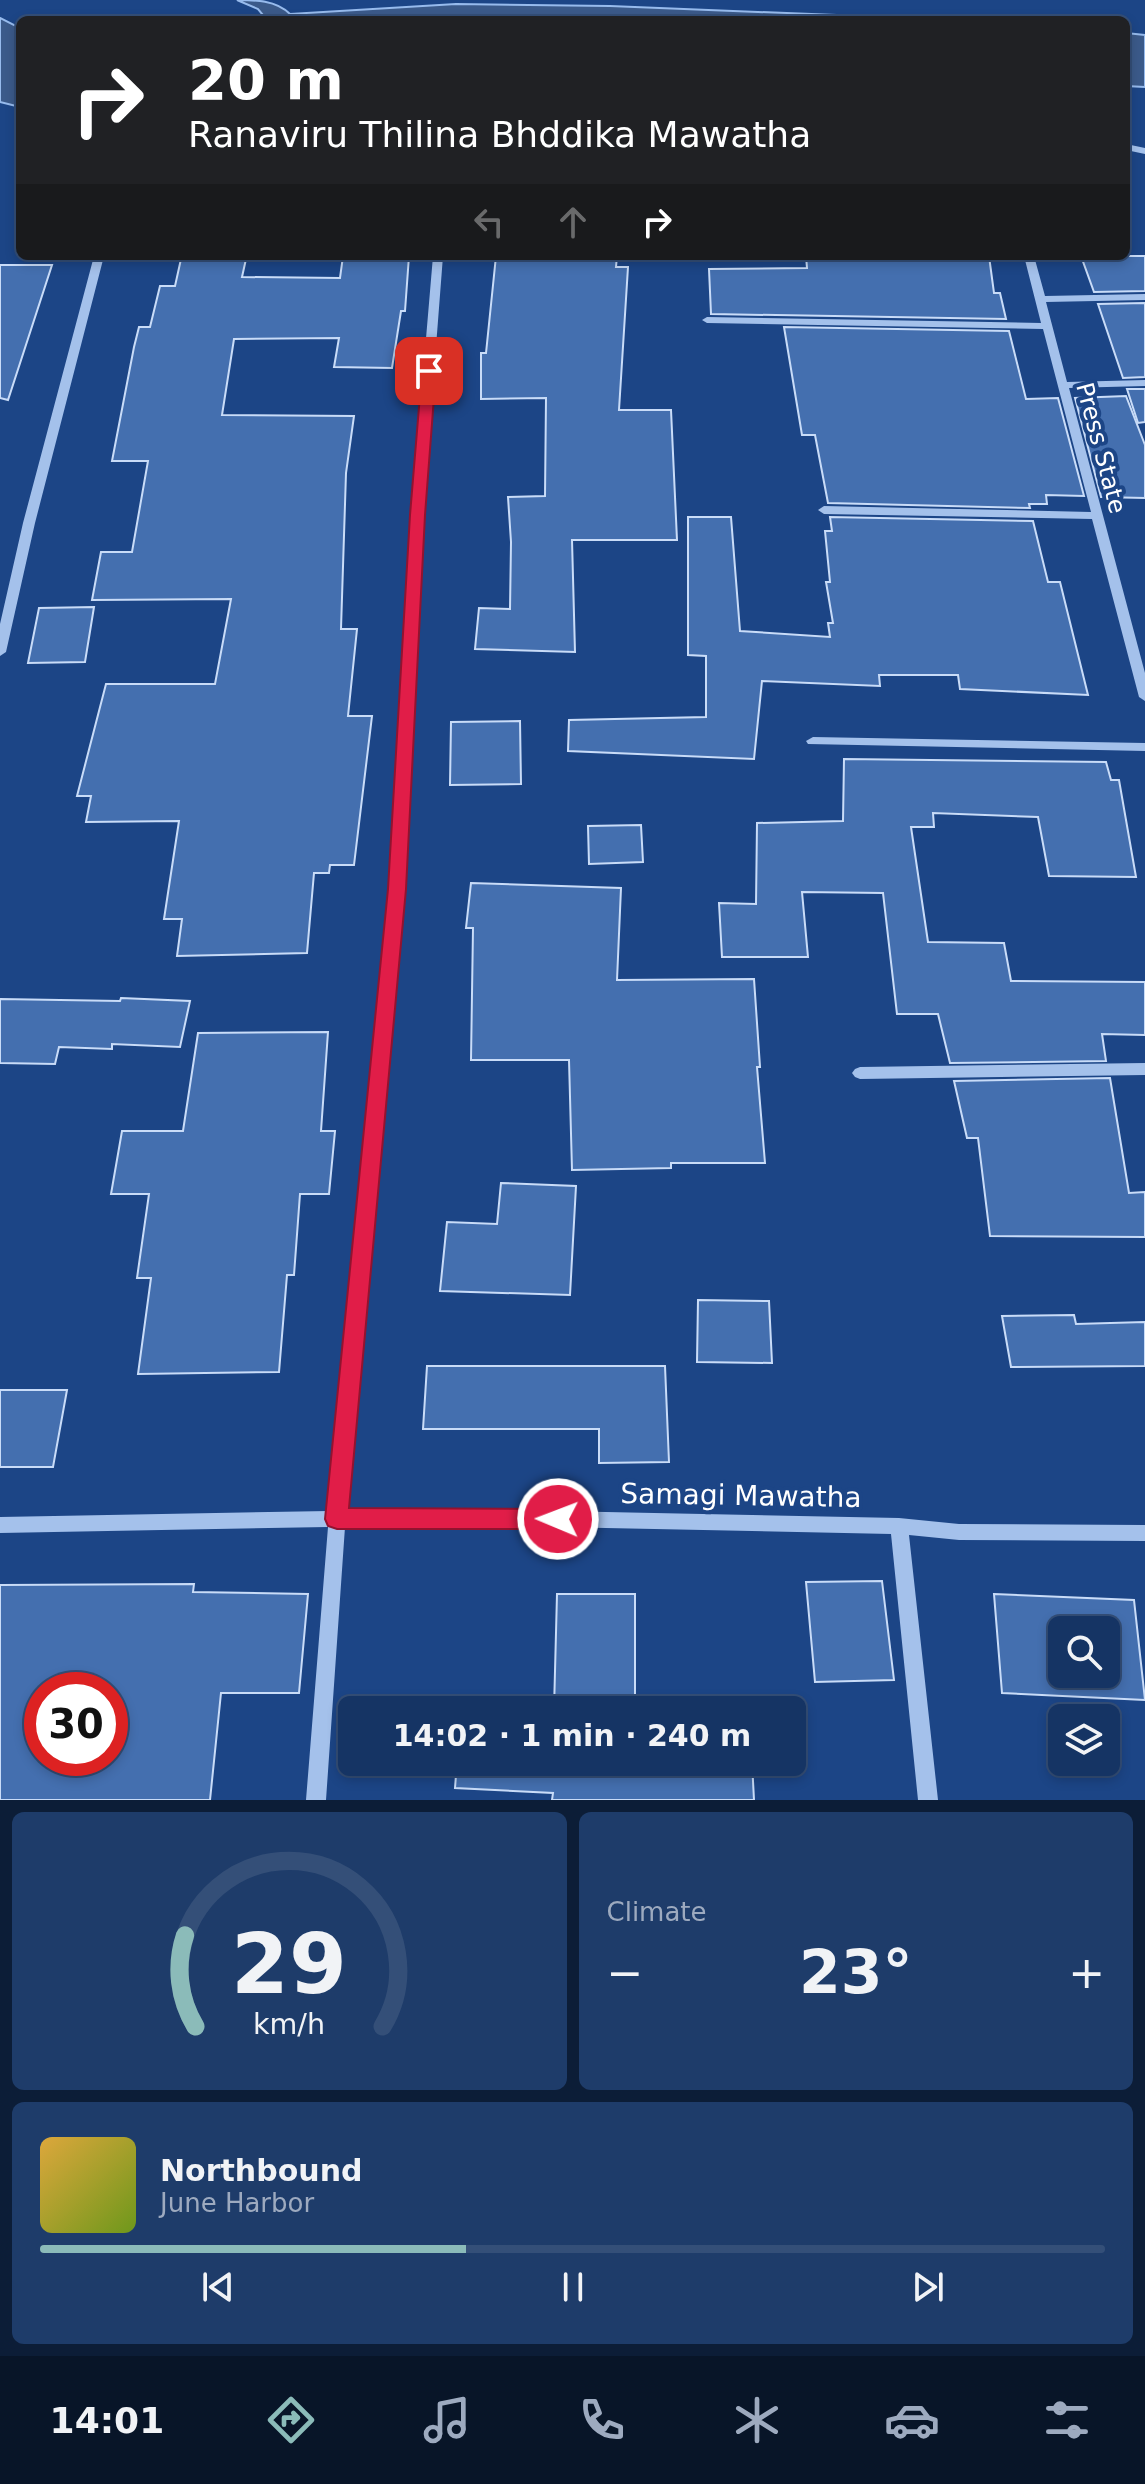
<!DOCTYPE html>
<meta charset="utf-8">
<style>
body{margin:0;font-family:"DejaVu Sans",sans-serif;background:#1e3c6a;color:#f1f3f6;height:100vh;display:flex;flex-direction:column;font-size:30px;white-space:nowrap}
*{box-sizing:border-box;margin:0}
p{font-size:26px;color:#9daabf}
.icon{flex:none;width:44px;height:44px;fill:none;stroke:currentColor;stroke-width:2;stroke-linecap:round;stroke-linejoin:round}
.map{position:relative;height:1800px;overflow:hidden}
.panel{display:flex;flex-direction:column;gap:12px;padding:12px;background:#0c1d37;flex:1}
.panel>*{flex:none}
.banner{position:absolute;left:16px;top:16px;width:1114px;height:244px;border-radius:12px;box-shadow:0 4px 12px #0003,0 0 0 2px #344f78;background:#202124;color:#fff;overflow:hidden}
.tools{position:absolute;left:1048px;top:1616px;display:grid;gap:16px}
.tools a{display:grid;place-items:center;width:72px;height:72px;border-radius:12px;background:#153464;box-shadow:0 4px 12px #0003,0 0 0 2px #344f78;font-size:40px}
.speed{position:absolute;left:24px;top:1672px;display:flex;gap:16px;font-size:40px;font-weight:700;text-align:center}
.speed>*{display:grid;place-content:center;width:104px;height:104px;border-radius:50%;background:#153464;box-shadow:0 4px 12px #0003,0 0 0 2px #344f78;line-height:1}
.speed .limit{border:12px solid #d22;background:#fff;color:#111}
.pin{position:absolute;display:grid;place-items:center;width:68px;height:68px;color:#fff;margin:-34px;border-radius:16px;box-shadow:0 4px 12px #0006}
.me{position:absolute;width:88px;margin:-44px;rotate:271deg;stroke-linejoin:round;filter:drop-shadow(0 0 6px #0008)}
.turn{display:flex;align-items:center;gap:28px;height:168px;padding:0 40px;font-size:36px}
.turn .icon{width:104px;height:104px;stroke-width:2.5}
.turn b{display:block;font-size:56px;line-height:68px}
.lanes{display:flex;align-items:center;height:76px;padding:0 40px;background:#0003;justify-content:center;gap:40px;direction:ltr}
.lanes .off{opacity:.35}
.big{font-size:60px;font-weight:700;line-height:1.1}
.panel .widget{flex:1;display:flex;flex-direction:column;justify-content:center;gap:12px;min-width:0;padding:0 28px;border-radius:12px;background:#1e3c6a}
.panel .dial{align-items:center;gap:0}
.dial svg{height:208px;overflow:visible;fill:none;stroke:#344f78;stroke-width:7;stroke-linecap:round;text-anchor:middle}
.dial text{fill:#f1f3f6;stroke:none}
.song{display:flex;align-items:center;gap:24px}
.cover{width:96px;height:96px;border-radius:12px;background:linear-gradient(135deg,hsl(40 70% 55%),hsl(80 70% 35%))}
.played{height:8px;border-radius:4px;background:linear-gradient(90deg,#8bbbb9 40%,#344f78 40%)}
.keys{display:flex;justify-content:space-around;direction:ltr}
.heat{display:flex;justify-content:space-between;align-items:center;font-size:44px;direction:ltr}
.panel .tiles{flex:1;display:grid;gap:12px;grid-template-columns:1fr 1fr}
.widget:last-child{grid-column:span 2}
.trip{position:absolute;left:338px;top:1696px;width:468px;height:80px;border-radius:12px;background:#153464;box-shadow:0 4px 12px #0003,0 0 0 2px #344f78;font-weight:700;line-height:80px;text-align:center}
.tab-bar{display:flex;height:128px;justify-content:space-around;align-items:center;background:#081528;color:#9daabf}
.tab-bar .icon{width:56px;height:56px}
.tab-bar .current{color:#8bbbb9}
.tab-bar b{font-size:36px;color:#f1f3f6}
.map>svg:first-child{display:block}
</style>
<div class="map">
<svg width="1145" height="1800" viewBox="0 0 1145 1800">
<rect width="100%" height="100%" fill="#1c4586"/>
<g fill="#3b5a8a" stroke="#97bbed" stroke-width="2">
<path d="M 237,0 C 255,0 276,0 290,14 L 456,4 L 610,6 L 961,20 L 267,20 L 258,9 Z"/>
<path d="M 0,18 L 20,28 L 20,107 L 0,102 Z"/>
<path d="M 1126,33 L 1145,35 L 1145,87 L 1126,86 Z"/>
</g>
<g fill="#446faf" stroke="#c9dcf8" stroke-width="2" fill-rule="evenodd">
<path d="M 343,256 L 409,256 L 405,311 L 401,311 L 392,368 L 334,367 L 339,338 L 234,339 L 222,415 L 354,416 L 346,473 L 341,629 L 357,629 L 348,716 L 372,716 L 354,865 L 330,865 L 329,873 L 314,873 L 307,953 L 177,956 L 182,919 L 164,919 L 179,821 L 86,822 L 91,796 L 77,796 L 106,684 L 215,684 L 231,599 L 92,600 L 101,552 L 132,552 L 148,461 L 112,461 L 134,347 L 139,327 L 150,327 L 160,286 L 175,286 L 181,259 L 246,259 L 242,277 L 340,278 Z"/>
<path d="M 496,256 L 617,256 L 616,267 L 628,267 L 619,410 L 671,410 L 677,540 L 572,540 L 575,652 L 475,649 L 479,608 L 510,609 L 511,542 L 508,497 L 545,496 L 546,398 L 481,399 L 481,353 L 486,353 Z"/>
<path d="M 806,256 L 989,256 L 994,293 L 1000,293 L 1006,319 L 711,314 L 709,269 L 807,268 Z"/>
<path d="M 1081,256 L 1145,256 L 1145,291 L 1094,292 Z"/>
<path d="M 0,265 L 52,265 L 8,400 L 0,398 Z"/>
<path d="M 1145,303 L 1145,377 L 1123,378 L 1098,304 Z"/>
<path d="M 784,327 L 1009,331 L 1026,399 L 1058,398 L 1084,496 L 1046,495 L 1047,504 L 1029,504 L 1030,508 L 828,503 L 815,435 L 802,435 Z"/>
<path d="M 1127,389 L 1145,389 L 1145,422 L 1138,423 Z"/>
<path d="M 1126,396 L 1145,445 L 1145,498 L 1101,497 L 1075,398 Z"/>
<path d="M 688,517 L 731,517 L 740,631 L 830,637 L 828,623 L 833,623 L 826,582 L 830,582 L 825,531 L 832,531 L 830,517 L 1033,521 L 1048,582 L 1060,582 L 1088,695 L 960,689 L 958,675 L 879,675 L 880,686 L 762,681 L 754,759 L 568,751 L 569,720 L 706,717 L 706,656 L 688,655 Z"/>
<path d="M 94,607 L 85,662 L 28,663 L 39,608 Z"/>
<path d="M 520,721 L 521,784 L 450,785 L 451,722 Z"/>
<path d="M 844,759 L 1106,762 L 1111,780 L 1119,780 L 1136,877 L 1049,876 L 1038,817 L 933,813 L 934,827 L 911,827 L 928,942 L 1004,943 L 1011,981 L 1145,982 L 1145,1035 L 1102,1034 L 1106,1061 L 950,1063 L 938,1014 L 897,1014 L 883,893 L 802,892 L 808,957 L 722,957 L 719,903 L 756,904 L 757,823 L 843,821 Z"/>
<path d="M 641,825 L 643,862 L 589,864 L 588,826 Z"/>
<path d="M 471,883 L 621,888 L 617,980 L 754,979 L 760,1067 L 757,1067 L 765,1163 L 671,1163 L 671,1168 L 572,1170 L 569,1060 L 471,1060 L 473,928 L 466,928 Z"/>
<path d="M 121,998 L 190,1001 L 180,1047 L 112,1044 L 112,1049 L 59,1047 L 55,1064 L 0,1063 L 0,999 L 120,1001 Z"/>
<path d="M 328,1032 L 321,1131 L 335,1131 L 329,1194 L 300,1194 L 294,1275 L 287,1275 L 279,1372 L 138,1374 L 151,1278 L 137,1278 L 149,1194 L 111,1194 L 122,1131 L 183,1131 L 198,1033 Z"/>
<path d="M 1110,1078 L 1129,1193 L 1145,1192 L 1145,1237 L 990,1236 L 978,1138 L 967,1138 L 954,1081 Z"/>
<path d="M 501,1183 L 576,1186 L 570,1295 L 440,1291 L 447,1222 L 497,1224 Z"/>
<path d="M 698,1300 L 769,1301 L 772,1363 L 697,1362 Z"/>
<path d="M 1074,1315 L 1076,1324 L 1145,1322 L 1145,1366 L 1011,1367 L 1002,1316 Z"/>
<path d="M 427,1366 L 665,1366 L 669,1462 L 599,1463 L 599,1429 L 423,1429 Z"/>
<path d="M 0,1390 L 67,1390 L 53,1467 L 0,1467 Z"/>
<path d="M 882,1581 L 894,1680 L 815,1682 L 806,1582 Z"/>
<path d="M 194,1584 L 193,1592 L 308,1594 L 299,1693 L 221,1693 L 210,1800 L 0,1800 L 0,1585 ZM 42,1690 L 110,1690 L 110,1758 L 42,1758 Z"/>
<path d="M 557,1594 L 635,1594 L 635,1710 L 554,1710 Z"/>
<path d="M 994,1594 L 1134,1600 L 1145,1700 L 1002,1693 ZM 1062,1630 L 1106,1630 L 1106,1674 L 1062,1674 Z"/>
<path d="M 457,1762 L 752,1762 L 754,1800 L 552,1800 L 553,1793 L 455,1788 Z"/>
</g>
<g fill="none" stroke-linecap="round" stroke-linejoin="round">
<g fill="#a4c1eb" fill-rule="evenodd">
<path d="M 1126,144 L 1145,148 L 1145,154 L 1126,150 Z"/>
<path d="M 94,256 L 104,256 L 35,523 L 6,652 L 0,656 L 0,624 L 23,523 Z"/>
<path d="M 433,256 L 443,256 L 423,515 L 404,889 L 347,1511 L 465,1509 L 899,1518 L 959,1524 L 1145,1525 L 1145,1541 L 959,1540 L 909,1535 L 938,1800 L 918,1800 L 891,1534 L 465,1525 L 345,1527 L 326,1800 L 306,1800 L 328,1527 L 0,1533 L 0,1517 L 329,1511 L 390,889 L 411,515 Z"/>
<path d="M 1024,256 L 1034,256 L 1045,296 L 1145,294 L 1145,300 L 1046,302 L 1067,382 L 1145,380 L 1145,386 L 1069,388 L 1145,673 L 1145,701 L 1139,697 L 1092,519 L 824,514 L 818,510 L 824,506 L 1091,512 L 1043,329 L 707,323 L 702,320 L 707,317 L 1041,323 Z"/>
<path d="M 813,737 L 1145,743 L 1145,751 L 808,744 L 806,741 Z"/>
<path d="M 1145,1063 L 1145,1075 L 860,1079 L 855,1077 L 852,1073 L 855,1069 L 860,1067 Z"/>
</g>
</g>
<path fill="#e11d48" stroke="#92132f" stroke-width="2" d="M 429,367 L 436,371 L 425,515 L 406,889 L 349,1508 L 558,1509 L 566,1512 L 569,1519 L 566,1526 L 558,1529 L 337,1529 L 328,1526 L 325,1519 L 388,889 L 410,515 L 422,371 Z"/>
<g text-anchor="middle" stroke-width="8" stroke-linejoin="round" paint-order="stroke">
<g font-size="24" fill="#fff" stroke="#1c4586">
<text transform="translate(1101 448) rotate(75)" y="8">Press State</text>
</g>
<g font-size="28" fill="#fff" stroke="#1c4586">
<text transform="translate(741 1495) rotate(1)" y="10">Samagi Mawatha</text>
</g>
</g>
</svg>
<div class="tools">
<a><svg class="icon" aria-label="search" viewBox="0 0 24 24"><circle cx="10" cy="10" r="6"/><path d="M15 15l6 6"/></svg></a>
<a><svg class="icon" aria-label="layers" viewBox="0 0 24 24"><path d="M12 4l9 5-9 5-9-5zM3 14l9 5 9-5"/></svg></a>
</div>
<div class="speed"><div class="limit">30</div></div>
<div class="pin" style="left:429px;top:371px;background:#d93025"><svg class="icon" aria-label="arrive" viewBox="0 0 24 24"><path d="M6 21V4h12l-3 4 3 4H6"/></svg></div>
<svg class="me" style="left:558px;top:1519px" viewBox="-20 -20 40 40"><circle r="17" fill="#e11d48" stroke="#fff" stroke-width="3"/><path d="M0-11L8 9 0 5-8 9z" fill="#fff"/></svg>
<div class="trip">14:02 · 1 min · 240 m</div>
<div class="banner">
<div class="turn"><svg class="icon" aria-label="right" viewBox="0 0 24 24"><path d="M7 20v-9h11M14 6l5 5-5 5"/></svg><div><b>20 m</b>Ranaviru Thilina Bhddika Mawatha</div></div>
<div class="lanes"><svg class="icon off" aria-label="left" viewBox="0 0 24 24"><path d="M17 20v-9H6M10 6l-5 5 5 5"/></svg><svg class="icon off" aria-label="ahead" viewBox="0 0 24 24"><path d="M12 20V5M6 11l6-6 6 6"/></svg><svg class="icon" aria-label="right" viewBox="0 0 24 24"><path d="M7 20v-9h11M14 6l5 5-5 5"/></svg></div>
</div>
</div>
<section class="panel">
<div class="tiles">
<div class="widget dial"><svg viewBox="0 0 100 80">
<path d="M14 69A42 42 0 1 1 86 69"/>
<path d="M14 69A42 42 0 0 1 10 34" stroke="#8bbbb9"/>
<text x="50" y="56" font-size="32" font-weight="700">29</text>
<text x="50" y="72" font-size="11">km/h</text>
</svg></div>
<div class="widget"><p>Climate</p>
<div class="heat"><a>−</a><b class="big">23°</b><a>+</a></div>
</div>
<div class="widget">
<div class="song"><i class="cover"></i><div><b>Northbound</b><p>June Harbor</p></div></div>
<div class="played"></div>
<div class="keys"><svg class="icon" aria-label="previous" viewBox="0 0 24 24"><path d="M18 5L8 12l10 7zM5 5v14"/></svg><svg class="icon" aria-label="pause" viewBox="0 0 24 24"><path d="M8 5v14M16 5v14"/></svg><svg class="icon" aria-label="next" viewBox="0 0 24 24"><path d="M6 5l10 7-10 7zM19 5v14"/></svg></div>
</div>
</div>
</section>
<nav class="tab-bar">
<b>14:01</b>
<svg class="icon current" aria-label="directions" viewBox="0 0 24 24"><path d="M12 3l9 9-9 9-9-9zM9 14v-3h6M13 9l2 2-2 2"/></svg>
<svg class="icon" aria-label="music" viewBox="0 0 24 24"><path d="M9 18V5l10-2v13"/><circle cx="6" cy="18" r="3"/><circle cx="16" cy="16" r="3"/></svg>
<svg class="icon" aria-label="phone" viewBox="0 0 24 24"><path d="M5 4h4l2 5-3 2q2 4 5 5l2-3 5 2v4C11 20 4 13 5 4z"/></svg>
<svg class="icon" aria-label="climate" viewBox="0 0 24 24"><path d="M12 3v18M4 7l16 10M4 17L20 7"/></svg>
<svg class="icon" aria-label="car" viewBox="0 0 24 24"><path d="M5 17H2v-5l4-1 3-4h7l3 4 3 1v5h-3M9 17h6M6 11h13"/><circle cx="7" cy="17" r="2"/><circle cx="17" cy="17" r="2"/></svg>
<svg class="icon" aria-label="filters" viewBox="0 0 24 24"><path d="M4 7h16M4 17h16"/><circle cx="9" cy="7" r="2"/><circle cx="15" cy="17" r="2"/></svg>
</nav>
